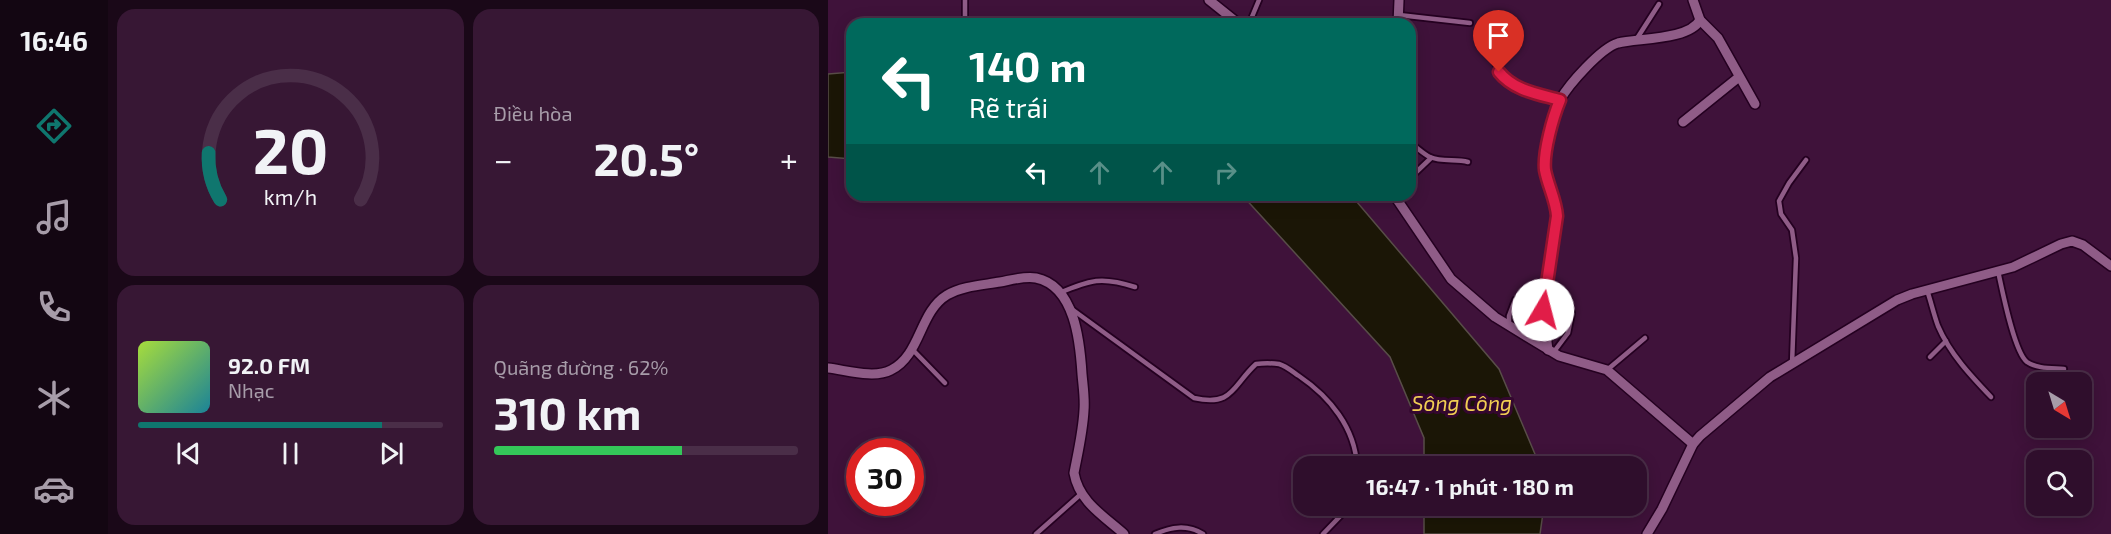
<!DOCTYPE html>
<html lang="vi">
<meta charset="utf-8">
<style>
body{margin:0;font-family:"Exo 2",sans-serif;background:#371734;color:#f1f3f6;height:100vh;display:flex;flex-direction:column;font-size:22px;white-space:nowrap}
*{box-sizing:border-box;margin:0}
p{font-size:20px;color:#a79ca9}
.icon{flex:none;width:33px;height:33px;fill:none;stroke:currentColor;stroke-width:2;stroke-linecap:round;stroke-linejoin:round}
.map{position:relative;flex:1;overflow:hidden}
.panel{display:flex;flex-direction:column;gap:9px;padding:9px;background:#1a0818;width:720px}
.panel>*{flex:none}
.hud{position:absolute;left:18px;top:18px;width:570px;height:183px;border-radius:18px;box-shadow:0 3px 15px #0003,0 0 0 2px #4a2e48;background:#00695c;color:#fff;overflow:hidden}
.needle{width:39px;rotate:142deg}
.tools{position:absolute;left:1198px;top:372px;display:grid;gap:12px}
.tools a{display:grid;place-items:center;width:66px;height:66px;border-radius:12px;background:#2f0e2c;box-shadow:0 3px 15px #0003,0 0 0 2px #4a2e48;font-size:30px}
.speed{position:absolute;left:18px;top:438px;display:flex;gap:12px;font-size:30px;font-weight:700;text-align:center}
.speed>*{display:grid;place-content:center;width:78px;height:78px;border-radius:50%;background:#2f0e2c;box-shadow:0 3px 15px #0003,0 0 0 2px #4a2e48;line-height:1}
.speed .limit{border:9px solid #d22;background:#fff;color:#111}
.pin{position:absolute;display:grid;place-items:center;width:51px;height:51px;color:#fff;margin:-62px -26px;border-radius:50% 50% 50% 0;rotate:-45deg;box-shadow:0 0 6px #0007}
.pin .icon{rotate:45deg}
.me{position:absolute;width:66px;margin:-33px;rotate:8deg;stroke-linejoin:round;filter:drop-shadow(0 0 4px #0008)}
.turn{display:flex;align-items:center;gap:21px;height:126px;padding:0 24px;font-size:27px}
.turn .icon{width:78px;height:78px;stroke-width:2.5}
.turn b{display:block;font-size:42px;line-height:51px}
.lanes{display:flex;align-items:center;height:57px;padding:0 24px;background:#0003;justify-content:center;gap:30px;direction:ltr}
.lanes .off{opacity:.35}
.big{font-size:45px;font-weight:700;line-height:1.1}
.panel .card{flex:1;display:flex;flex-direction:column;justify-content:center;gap:9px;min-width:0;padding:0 21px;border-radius:18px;background:#371734}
.panel .dial{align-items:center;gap:0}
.dial svg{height:156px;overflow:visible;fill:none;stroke:#4a2e48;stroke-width:7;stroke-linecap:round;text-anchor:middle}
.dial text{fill:#f1f3f6;stroke:none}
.song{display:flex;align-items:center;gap:18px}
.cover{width:72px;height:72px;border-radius:9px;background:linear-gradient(135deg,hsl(80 70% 55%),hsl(190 70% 35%))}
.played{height:6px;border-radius:3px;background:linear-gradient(90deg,#0f766e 80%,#4a2e48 80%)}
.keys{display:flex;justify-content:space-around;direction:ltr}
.heat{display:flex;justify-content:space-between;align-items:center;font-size:33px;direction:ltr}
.charge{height:9px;border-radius:4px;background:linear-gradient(90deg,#34c759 62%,#4a2e48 0)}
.panel .tiles{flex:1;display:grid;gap:9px;grid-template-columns:repeat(2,1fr)}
.trip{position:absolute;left:465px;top:456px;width:354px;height:60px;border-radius:18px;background:#2f0e2c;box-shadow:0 3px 15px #0003,0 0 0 2px #4a2e48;font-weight:700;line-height:60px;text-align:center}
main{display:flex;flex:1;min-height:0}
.tab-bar{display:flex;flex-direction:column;width:108px;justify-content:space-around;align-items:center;background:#130612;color:#a79ca9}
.tab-bar .icon{width:42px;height:42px}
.tab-bar .selected{color:#0f766e}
.tab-bar b{font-size:27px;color:#f1f3f6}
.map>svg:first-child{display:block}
</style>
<main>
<nav class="tab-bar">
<b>16:46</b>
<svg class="icon selected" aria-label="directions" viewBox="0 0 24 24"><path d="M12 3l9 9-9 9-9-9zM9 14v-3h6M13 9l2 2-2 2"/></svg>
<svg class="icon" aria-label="music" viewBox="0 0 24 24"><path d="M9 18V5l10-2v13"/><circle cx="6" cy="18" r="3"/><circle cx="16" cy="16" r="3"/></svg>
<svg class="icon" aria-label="phone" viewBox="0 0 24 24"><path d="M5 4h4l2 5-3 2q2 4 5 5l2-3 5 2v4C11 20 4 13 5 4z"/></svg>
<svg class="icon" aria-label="climate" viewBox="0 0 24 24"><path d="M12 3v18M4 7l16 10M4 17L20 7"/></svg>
<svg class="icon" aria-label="car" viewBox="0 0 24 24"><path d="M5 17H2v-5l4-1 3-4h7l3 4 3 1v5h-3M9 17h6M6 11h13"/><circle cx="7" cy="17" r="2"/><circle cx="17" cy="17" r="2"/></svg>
</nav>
<section class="panel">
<div class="tiles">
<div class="card dial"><svg viewBox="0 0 100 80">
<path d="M14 69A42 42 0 1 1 86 69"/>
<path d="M14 69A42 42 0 0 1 8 45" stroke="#0f766e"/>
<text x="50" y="56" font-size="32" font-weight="700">20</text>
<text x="50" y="72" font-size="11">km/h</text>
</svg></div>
<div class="card"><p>Điều hòa</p>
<div class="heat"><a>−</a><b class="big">20.5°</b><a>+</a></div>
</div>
<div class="card">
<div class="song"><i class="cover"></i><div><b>92.0 FM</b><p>Nhạc</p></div></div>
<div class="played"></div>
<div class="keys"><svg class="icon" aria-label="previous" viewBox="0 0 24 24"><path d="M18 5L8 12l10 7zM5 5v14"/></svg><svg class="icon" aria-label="pause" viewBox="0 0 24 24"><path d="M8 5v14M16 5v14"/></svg><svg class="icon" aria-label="next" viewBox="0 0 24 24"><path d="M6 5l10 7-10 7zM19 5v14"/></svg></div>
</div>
<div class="card"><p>Quãng đường · 62%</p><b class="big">310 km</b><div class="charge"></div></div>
</div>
</section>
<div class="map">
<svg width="1283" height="534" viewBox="0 0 1283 534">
<rect width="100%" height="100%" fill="#3f123a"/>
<g fill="#1b1606" stroke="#584d48" stroke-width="1.5">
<path d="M 24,72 L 24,159 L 0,157 L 0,74 Z"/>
<path d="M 414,195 L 523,195 L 671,369 L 712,466 L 596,466 L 596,438 L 562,357 Z"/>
<path d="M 596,506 L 716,506 L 712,534 L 596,534 Z"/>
</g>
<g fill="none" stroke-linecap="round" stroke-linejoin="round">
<g stroke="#240020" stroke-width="8">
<g id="service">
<path d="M 137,0 L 137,23"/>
<path d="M 571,15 L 642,23"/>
<path d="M 421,24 L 431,0"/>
<path d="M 808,40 L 831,4"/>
<path d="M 667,63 C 680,90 704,93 732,100"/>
<path d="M 582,143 C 589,147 595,154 602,157 C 613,162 628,159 640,162"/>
<path d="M 582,178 L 603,158"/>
<path d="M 1170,271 C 1174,289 1186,352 1199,362 C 1209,369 1225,368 1236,369"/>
<path d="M 1099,290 C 1103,302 1106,315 1110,326 C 1122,354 1143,376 1163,397"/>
<path d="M 231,293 C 263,280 273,276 307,287"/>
<path d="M 245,310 L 366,398 C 405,407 404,386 428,364 C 436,363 443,363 451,364 C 458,366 465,372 471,376 C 502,397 527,428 529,466"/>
<path d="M 681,324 L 681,316 L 687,300"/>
<path d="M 83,348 L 117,383"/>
<path d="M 725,353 L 740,333 L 744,313"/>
<path d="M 1102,357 L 1118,341"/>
<path d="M 964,364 L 968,258 L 964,230 L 953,214 L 951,201 L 961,183 L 978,160"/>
<path d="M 779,370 L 817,338"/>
<path d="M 208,534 L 253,494"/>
<path d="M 327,534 C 343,527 359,524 375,534"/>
<path d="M 495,534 L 522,506"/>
</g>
</g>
<g stroke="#240020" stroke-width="12">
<g id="minor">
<path d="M 381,0 L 411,24"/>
<path d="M 872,20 L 890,38 L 927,104"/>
<path d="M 570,24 L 571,0"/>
<path d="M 855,122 L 911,77"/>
<path d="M 566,195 L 623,279 L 667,317 L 731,356 L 779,370 L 865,444"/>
<path d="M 720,350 L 715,310 L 729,217 C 728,197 715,178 717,158 C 719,143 724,114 732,100 C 741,84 773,48 790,43 C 811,38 861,40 872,20 L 865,0"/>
<path d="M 0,368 C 18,370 46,379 63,370 C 93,355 91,312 119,295 C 134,286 155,285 172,282 C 183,280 196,276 208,278 C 247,286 252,342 254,374 C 255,386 257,398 256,410 C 255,431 250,452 246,473 C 251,502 276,516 296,534"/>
<path d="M 819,534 L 834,509 L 865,444 L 872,436 L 942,377 L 1069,300 L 1084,294 L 1185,267 L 1233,244 L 1244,241 L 1255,245 L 1283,266"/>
</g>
</g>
<use href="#service" stroke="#8f5c87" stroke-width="4.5"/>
<use href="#minor" stroke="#8f5c87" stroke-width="9"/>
</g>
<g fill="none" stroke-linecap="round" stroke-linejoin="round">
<g stroke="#92132f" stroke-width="15">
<path id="route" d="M 671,72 C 686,91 711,94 732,100 C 725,117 715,152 717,170 C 720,186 728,200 729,216 L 715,310"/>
</g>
<use href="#route" stroke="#e11d48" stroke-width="10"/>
</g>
<g text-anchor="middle" stroke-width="6" stroke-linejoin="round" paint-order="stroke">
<g font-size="21" font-style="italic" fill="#f2ce53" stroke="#34072f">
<text x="634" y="411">Sông Công</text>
</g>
</g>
</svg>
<div class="tools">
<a><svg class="needle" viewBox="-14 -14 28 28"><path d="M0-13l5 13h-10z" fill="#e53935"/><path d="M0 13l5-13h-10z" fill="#a79ca9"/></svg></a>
<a><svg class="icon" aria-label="search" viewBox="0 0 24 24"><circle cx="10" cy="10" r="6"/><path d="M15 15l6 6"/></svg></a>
</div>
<div class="speed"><div class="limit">30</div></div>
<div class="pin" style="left:671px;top:72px;background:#d93025"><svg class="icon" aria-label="arrive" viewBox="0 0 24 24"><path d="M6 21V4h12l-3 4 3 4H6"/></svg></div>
<svg class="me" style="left:715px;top:310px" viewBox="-20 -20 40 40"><circle r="19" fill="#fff"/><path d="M0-13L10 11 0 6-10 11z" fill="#e11d48"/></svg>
<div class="trip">16:47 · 1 phút · 180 m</div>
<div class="hud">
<div class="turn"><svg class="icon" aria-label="left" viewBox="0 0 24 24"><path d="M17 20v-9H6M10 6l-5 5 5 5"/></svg><div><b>140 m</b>Rẽ trái</div></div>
<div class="lanes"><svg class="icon" aria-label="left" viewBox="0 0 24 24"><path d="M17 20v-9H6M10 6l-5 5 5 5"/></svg><svg class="icon off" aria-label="ahead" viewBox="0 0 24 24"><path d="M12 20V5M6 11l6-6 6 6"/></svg><svg class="icon off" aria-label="ahead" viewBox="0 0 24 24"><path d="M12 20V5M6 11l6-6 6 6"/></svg><svg class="icon off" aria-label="right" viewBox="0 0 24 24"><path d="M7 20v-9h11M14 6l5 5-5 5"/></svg></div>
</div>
</div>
</main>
